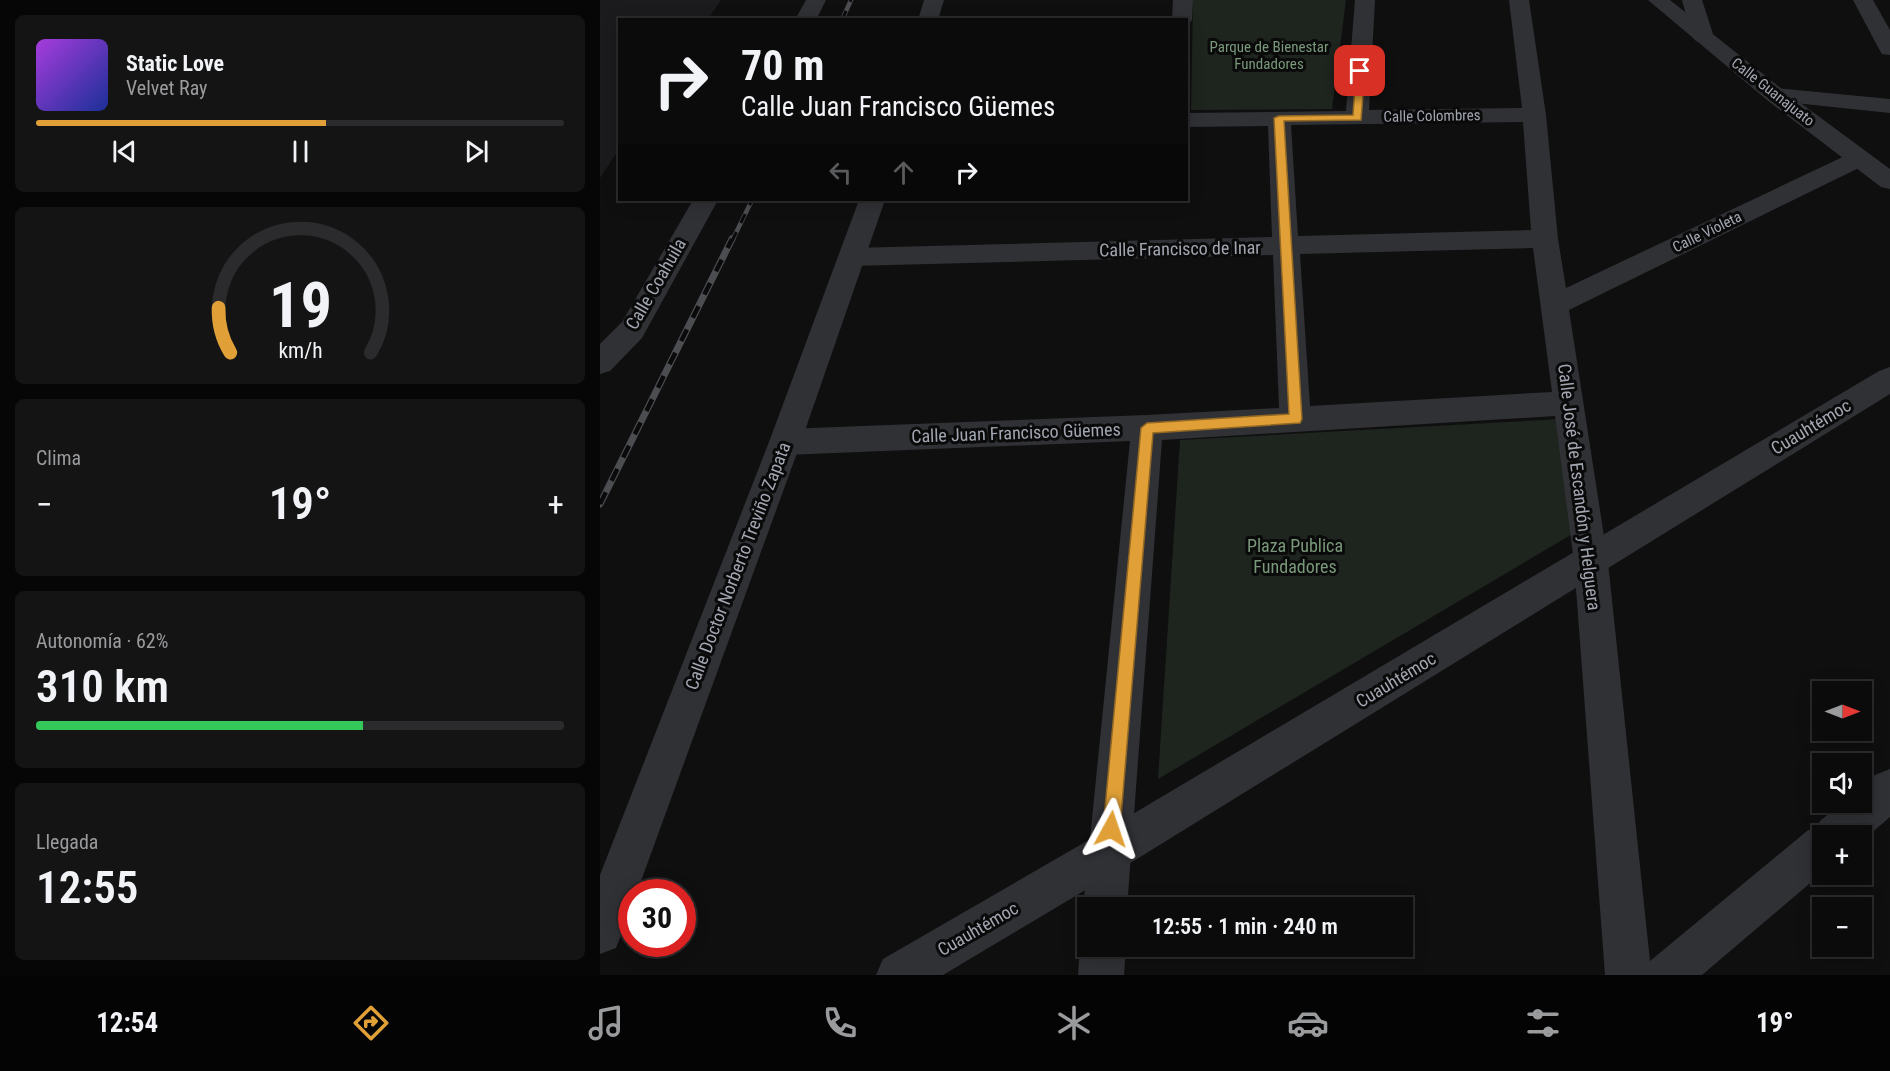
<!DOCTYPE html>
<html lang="es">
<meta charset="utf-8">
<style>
body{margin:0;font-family:"Roboto Condensed",sans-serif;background:#141415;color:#f1f3f6;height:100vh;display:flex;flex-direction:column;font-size:22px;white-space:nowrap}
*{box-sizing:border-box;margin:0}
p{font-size:20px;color:#9a9b9d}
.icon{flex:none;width:33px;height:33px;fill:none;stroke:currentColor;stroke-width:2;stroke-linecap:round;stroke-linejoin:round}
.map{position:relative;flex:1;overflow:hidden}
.details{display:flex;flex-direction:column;gap:15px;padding:15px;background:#060607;width:600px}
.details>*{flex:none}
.guide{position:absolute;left:18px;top:18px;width:570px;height:183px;border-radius:0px;box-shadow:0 3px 15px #0003,0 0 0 2px #2b2b2d;background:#0b0b0c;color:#f1f3f6;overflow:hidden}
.needle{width:39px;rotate:90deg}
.controls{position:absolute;left:1212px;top:681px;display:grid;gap:12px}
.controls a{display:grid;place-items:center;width:60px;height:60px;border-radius:0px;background:#0b0b0c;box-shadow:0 3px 15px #0003,0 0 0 2px #2b2b2d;font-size:30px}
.speed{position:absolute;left:18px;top:879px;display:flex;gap:12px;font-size:30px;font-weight:700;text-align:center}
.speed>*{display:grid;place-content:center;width:78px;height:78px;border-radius:50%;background:#0b0b0c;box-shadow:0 3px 15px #0003,0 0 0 2px #2b2b2d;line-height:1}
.speed .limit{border:9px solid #d22;background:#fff;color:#111}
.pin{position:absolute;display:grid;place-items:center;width:51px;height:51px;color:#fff;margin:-26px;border-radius:12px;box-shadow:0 3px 9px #0006}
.me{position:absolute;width:66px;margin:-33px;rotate:5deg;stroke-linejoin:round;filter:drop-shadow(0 0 4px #0008)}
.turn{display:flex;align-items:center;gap:21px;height:126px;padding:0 24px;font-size:27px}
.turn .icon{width:78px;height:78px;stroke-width:2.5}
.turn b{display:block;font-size:42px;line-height:51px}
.lanes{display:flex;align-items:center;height:57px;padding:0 24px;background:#0003;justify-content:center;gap:30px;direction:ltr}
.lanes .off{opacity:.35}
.big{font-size:45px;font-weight:600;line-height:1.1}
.details .card{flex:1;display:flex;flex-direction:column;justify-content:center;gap:9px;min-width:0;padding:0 21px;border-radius:9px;background:#141415}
.details .dial{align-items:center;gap:0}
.dial svg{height:156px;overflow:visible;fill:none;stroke:#2b2b2d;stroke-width:7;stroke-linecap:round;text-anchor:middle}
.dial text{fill:#f1f3f6;stroke:none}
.song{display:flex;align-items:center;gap:18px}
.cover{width:72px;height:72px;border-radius:9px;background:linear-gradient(135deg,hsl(280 70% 55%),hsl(230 70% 35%))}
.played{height:6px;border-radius:3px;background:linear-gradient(90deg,#e0a037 55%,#2b2b2d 55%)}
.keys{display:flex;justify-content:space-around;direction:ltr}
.heat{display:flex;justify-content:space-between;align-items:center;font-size:33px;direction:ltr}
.charge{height:9px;border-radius:4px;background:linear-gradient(90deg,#34c759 62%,#2b2b2d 0)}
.trip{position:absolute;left:477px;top:897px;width:336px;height:60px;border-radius:0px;background:#0b0b0c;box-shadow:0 3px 15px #0003,0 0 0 2px #2b2b2d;font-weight:600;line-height:60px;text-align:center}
.tab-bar{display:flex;height:96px;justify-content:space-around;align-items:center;background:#040405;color:#9a9b9d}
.tab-bar .icon{width:42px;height:42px}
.tab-bar .active{color:#e0a037}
.tab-bar b{font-size:27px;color:#f1f3f6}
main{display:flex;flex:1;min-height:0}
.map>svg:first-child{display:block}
</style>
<main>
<section class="details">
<div class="card">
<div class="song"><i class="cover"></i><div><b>Static Love</b><p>Velvet Ray</p></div></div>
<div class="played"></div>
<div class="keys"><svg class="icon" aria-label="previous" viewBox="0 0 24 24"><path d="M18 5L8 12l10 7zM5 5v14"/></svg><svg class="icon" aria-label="pause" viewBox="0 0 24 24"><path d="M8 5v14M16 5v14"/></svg><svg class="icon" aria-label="next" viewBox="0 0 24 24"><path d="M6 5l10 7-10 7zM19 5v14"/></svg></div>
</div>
<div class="card dial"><svg viewBox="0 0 100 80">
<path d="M14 69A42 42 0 1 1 86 69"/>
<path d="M14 69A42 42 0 0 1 8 46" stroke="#e0a037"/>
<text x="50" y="56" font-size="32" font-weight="700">19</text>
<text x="50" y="72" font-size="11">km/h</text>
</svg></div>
<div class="card"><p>Clima</p>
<div class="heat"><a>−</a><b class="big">19°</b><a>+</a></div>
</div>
<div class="card"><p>Autonomía · 62%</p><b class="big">310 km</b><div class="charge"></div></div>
<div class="card"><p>Llegada</p><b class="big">12:55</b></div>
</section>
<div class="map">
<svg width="1290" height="975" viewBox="0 0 1290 975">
<rect width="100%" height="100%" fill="#0f0f10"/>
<path fill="#1b1b1d" d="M 0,0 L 121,0 L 108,19 L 20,20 L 19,149 L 0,178 Z"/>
<g fill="#1e241e">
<path d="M 593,0 L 746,0 L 732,109 L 591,110 Z"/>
<path d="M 961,419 L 974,533 L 558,779 L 580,440 Z"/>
</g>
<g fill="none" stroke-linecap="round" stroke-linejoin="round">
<g fill="#303135" fill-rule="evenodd">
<path d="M 206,0 L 226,0 L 216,20 L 195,20 Z"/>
<path d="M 573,0 L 593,0 L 592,20 L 589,24 L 586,25 L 586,20 L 572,20 Z"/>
<path d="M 755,0 L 775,0 L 769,110 L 922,108 L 909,0 L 929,0 L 946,115 L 958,239 L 966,288 L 1249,154 L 1258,151 L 1267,154 L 1270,159 L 1267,164 L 969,310 L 1008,562 L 1050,961 L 1207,831 L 1218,826 L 1220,821 L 1243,802 L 1262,802 L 1262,787 L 1275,775 L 1290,769 L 1290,817 L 1262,841 L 1262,836 L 1222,836 L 1222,873 L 1102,975 L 1005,975 L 974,562 L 955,416 L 562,440 L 527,908 L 488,908 L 488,919 L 483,908 L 530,441 L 185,455 L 174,451 L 169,442 L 174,433 L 185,429 L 547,415 L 679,408 L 673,255 L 251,266 L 242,264 L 238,257 L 242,250 L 251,248 L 672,237 L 668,126 L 586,127 L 586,113 L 746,111 ZM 923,122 L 931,230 L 698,236 L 691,125 ZM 933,248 L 952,392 L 710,406 L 700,254 Z"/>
<path d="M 1082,0 L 1102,0 L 1114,37 L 1110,41 L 1103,43 L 1096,41 L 1092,37 Z"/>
<path d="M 1253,0 L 1273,0 L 1290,30 L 1290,55 L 1282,54 L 1279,49 Z"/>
<path d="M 1175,88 L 1290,99 L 1290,113 L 1167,100 L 1164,95 L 1167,90 Z"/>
<path d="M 93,200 L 118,200 L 42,338 L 10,371 L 0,374 L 0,344 L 22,322 Z"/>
<path d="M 487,930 L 488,946 L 526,946 L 524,975 L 478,975 L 480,946 Z"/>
</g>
<g fill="#303135" fill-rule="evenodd">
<path d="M 324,0 L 344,0 L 338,20 L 318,20 Z"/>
<path d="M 1048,0 L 1070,0 L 1183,90 L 1290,169 L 1290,189 L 1281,187 L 1167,100 Z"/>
<path d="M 259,200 L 285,200 L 201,442 L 37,892 L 32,892 C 32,912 23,930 16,948 L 0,954 L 0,875 L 169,442 Z"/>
<path d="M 1290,367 L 1290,394 L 524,867 L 343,975 L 276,975 L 283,959 L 494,837 L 1279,371 Z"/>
</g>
<g stroke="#4b4d51" stroke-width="4.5">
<g id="rail-far1">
<path d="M 242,20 L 251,0"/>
<path d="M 132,241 L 152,200"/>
</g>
</g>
<g stroke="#4b4d51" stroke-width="7">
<path id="rail" d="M 0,504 L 132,239"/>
</g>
<use href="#rail-far1" stroke="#0a0a0b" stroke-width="3" stroke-dasharray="10" stroke-linecap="butt"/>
<use href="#rail" stroke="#0a0a0b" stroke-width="4.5" stroke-dasharray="13" stroke-linecap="butt"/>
</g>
<path fill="#e0a037" stroke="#926824" stroke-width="1.5" d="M 760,68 L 765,71 L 761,120 L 684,121 L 702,419 L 700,423 L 553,433 L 520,829 L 518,835 L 511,838 L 505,835 L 503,829 L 541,428 L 547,423 L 689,414 L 674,118 L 679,116 L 753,115 L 756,71 Z"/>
<g text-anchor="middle" stroke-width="6" stroke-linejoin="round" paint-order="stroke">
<g font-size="15" fill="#79997a" stroke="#0a0a0b">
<text x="669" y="52">Parque de Bienestar<tspan x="669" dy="17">Fundadores</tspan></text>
</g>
<g font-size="15" fill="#a1a6b0" stroke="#0a0a0b">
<text transform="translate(1173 92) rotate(38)" y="5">Calle Guanajuato</text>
<text transform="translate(832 116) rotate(-1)" y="5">Calle Colombres</text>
<text transform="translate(1107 232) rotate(-26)" y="5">Calle Violeta</text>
</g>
<g font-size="18" fill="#a1a6b0" stroke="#0a0a0b">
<text transform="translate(580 249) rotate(-1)" y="6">Calle Francisco de Inar</text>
<text transform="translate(56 284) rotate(-60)" y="6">Calle Coahuila</text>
<text transform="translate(1211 427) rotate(-31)" y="6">Cuauhtémoc</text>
<text transform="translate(416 433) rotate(-2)" y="6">Calle Juan Francisco Güemes</text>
<text transform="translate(979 487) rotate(83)" y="6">Calle José de Escandón y Helguera</text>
<text transform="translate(138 566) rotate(-69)" y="6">Calle Doctor Norberto Treviño Zapata</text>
<text transform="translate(796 680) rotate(-31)" y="6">Cuauhtémoc</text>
<text transform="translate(378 929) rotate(-30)" y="6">Cuauhtémoc</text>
</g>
<g font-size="18" fill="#79997a" stroke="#0a0a0b">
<text x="695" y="552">Plaza Publica<tspan x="695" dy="21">Fundadores</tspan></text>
</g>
</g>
</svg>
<div class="controls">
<a><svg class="needle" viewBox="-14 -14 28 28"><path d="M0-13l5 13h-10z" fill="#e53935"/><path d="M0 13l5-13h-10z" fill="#9a9b9d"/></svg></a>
<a><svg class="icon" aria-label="sound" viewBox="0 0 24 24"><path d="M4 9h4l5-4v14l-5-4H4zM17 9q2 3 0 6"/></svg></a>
<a>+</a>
<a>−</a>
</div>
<div class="speed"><div class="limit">30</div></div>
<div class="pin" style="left:760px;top:71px;background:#d93025"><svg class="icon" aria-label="arrive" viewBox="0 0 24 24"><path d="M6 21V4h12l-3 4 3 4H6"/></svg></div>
<svg class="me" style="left:511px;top:829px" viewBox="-20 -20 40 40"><path d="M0-17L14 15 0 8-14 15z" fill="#e0a037" stroke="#fff" stroke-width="4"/></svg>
<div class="trip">12:55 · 1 min · 240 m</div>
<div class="guide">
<div class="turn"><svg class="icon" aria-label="right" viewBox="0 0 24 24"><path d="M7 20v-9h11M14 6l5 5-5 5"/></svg><div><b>70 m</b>Calle Juan Francisco Güemes</div></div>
<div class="lanes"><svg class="icon off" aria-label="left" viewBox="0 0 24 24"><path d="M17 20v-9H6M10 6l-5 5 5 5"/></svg><svg class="icon off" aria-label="ahead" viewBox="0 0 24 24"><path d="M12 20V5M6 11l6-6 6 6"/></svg><svg class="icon" aria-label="right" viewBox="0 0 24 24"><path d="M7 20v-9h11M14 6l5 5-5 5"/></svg></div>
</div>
</div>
</main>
<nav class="tab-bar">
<b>12:54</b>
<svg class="icon active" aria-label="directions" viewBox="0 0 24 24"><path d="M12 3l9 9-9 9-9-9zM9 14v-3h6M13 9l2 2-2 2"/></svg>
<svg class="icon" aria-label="music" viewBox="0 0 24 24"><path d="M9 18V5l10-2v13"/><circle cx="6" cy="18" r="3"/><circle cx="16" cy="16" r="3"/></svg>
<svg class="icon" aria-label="phone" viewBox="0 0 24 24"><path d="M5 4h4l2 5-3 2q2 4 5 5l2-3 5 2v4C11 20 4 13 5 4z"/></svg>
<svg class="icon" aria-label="climate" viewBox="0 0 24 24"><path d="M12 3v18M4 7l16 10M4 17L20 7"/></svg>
<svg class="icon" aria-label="car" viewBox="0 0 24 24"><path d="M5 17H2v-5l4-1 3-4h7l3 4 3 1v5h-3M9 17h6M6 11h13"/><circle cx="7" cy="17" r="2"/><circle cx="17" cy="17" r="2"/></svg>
<svg class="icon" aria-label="filters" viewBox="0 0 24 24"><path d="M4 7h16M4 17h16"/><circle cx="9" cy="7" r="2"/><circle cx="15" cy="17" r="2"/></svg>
<b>19°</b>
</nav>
